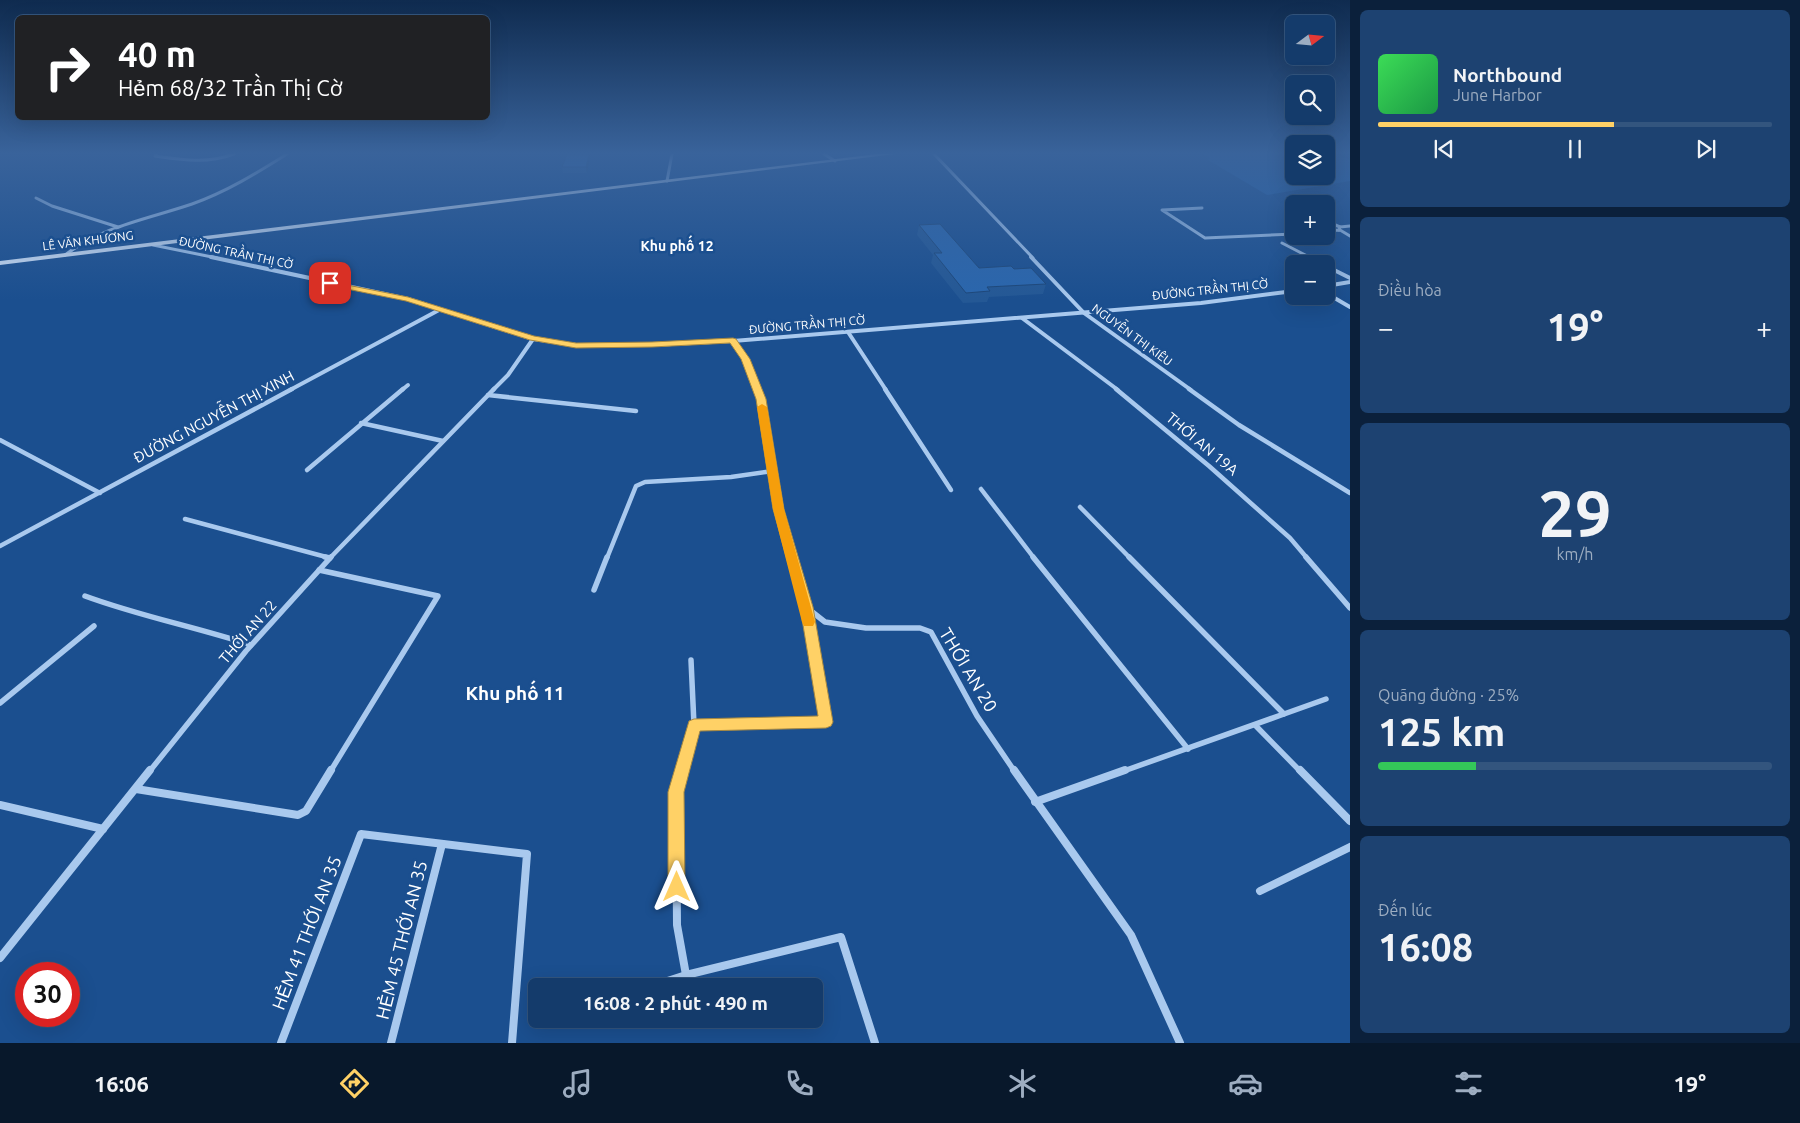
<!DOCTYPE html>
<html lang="vi">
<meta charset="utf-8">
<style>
body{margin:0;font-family:Ubuntu,sans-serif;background:#1d4271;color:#f1f3f6;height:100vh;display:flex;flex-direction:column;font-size:19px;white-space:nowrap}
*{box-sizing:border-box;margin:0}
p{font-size:16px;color:#9dadc1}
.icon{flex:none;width:28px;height:28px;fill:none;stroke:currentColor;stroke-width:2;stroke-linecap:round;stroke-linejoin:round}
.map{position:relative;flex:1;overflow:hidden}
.drawer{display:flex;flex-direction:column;gap:10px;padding:10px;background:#0b203b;width:450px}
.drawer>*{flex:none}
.banner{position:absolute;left:15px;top:15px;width:475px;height:105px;border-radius:8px;box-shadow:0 5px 20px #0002,0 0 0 1px #33557e;background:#202124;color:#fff;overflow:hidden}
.needle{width:32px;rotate:74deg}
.fabs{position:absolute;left:1285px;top:15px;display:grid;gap:10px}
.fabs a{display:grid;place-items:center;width:50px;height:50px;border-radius:8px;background:#143b6b;box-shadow:0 5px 20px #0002,0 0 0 1px #33557e;font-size:25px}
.speed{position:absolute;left:15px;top:962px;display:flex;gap:10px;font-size:25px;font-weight:700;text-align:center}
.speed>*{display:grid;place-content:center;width:65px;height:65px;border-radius:50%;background:#143b6b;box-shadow:0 5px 20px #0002,0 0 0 1px #33557e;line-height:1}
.speed .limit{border:8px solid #d22;background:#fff;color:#111}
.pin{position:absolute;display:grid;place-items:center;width:42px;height:42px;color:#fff;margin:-21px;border-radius:10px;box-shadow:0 2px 8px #0006}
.me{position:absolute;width:55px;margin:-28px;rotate:0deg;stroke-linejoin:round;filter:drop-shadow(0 0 4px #0008)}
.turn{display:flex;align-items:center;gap:18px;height:105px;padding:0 20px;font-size:22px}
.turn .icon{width:65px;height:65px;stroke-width:2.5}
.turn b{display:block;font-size:35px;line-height:42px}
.big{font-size:38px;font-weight:700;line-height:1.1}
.drawer .widget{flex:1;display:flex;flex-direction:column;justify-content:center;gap:8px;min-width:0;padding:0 18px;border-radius:8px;background:#1d4271}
.drawer .dial{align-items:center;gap:0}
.dial b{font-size:65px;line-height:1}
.song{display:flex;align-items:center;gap:15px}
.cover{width:60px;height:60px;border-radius:8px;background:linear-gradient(135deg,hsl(130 70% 55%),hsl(140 70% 35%))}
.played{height:5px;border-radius:2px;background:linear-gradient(90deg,#ffd166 60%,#33557e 60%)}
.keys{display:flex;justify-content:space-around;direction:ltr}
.heat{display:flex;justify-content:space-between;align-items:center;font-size:28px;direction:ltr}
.charge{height:8px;border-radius:4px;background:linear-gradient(90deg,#34c759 25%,#33557e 0)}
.trip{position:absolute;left:528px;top:978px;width:295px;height:50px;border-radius:8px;background:#143b6b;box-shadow:0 5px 20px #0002,0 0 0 1px #33557e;font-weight:700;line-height:50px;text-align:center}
.tab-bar{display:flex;height:80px;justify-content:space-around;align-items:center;background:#08182b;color:#9dadc1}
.tab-bar .icon{width:35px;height:35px}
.tab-bar .selected{color:#ffd166}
.tab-bar b{font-size:22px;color:#f1f3f6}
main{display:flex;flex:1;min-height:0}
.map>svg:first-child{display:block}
</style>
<main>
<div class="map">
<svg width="1350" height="1043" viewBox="0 0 1350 1043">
<rect width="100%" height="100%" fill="#1b4f8f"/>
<path fill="#2461a8" d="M 1204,154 L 1294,154 L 1294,176 L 1326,176 L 1326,154 L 1335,154 L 1350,160 L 1350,181 L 1267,195 L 1208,160 L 1210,158 Z"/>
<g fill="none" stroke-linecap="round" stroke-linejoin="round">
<g stroke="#a9c9ee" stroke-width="3">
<path d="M 156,154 L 155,156 C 183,160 207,164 234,154"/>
<path d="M 824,154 L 835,161"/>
<path d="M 934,154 L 1033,258"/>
<path d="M 667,181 L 672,154"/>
<path d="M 36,198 L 52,206 L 118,227"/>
<path d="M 1289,202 L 1294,204"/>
<path d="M 1202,208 L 1162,210 L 1205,238 L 1294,234"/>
<path d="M 1326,221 L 1340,227"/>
<path d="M 1339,230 L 1340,227 L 1350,226"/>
<path d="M 1326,231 L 1340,230 L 1350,236"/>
<path d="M 1282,243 L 1311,258"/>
<path d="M 153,245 L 217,258"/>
<path d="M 65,255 C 103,226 148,219 192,204 C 226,192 257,173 287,154"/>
</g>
<g stroke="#a9c9ee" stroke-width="4">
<path d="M 211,257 L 408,299 L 533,339 L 576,345 L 652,345 L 733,341 L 1201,303 L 1294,291"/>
<path d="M 1031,257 L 1084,313 L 1191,390"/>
<path d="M 1309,257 L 1322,264"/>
<path d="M 1326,266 L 1350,278"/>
<path d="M 1326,286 L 1350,282"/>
<path d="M 1326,293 L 1350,307"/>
<path d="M 1022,318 L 1118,390"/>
<path d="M 848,332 L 886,390"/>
<path d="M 733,341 L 745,359 L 757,390"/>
<path d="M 290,390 L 439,310"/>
<path d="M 402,390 L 408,385"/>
<path d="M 493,390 L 508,375 L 533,339"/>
</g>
<g stroke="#a9c9ee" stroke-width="4.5">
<path d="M 757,389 L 761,399 L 778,509 L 792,558"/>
<path d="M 885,389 L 951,490"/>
<path d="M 1116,389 L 1209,466 L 1290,538 L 1307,558"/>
<path d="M 1189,389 L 1239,425 L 1350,493"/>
<path d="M 488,395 L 636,411"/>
<path d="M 361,423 L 443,441"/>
<path d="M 0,440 L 100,493"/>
<path d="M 307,470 L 403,389"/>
<path d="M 981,489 L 1034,558"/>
<path d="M 1080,507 L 1130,558"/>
<path d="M 185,519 L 330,558"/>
<path d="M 0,546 L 292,389"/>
<path d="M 330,558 L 494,389"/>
<path d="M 607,558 L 636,486 L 645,482 L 731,477 L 773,471"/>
</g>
<g stroke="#a9c9ee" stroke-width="5.5">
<path d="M 325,557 L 330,558"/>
<path d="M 792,557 L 806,607 L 825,622 L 866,628 L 920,628 L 931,632 L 977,716 L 1015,772"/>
<path d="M 1033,557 L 1188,749"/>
<path d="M 1306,557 L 1350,608"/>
<path d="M 319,570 L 438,596 L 330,772"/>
<path d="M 594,590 L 607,557"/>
<path d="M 85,596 C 139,616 196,627 251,645"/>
<path d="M 691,660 L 694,725"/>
<path d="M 0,703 L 94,626"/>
<path d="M 1284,714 L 1326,699"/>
<path d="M 1255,725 L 1301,772"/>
<path d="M 149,772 L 246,651 L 331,557"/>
<path d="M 682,772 L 694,725 L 826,722 L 806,608"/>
<path d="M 1121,772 L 1284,714 L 1129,557"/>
</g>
<g stroke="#a9c9ee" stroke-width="8">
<path d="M 682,770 L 676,793 L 677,925 L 686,975 L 841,937 L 875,1043"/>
<path d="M 1014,770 L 1131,935 L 1180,1043"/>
<path d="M 1300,770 L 1350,821"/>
<path d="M 136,789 L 298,815 L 306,811 L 331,770"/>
<path d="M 1035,802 L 1125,770"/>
<path d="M 0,805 L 103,829"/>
<path d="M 1260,891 L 1350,847"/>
<path d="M 0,958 L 150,770"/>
<path d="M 652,986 L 686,975"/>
<path d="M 281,1043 L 361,834 L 527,854 L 512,1043"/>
<path d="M 391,1043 L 442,844"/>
</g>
<path fill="#d6e6fa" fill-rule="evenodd" d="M 877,154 L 895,154 L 0,265 L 0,261 Z"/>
</g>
<g fill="#245895">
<path d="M 591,154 L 587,173 L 563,173 L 562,167 Z"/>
<path d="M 919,225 L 979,268 L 1014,269 L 1046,284 L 1043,294 L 989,297 L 987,302 L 963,303 L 931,263 L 933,255 L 917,235 Z"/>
</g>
<path fill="#1d4779" d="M 589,154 L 591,154 L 587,173 L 586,167 Z"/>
<g fill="#2a66ad" stroke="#1d4779">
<path d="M 567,154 L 589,154 L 586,167 L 562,167 Z"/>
<path d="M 940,224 L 979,268 L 1011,266 L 1014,269 L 1031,268 L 1046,284 L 987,287 L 990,291 L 966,293 L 934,253 L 942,253 L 919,225 Z"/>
</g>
<linearGradient id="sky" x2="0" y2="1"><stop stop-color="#0f2b4f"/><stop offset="0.51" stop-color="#39639b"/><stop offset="1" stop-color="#39639b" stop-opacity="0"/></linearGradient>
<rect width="1350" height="300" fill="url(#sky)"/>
<path fill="#ffd166" stroke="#a68842" d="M 327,281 L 408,297 L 534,336 L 576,343 L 652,342 L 733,338 L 736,339 L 750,359 L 766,399 L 784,509 L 813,607 L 833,722 L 831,726 L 826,728 L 700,731 L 684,792 L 685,887 L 683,893 L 677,896 L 671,893 L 668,887 L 668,792 L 689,721 L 694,719 L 818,716 L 800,607 L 773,509 L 756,399 L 741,359 L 730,343 L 652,347 L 576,348 L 530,340 L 406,301 L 327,285 Z"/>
<path fill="#f59e0b" d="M 762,404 L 767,407 L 784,509 L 815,622 L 813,626 L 804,626 L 802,622 L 773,509 L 757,407 Z"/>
<g text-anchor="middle" stroke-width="5" stroke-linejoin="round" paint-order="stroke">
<g font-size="12" fill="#fff" stroke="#1b4f8f">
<text transform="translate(88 241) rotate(-7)" y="4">LÊ VĂN KHƯƠNG</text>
<text transform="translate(236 253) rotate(12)" y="4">ĐƯỜNG TRẦN THỊ CỜ</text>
<text transform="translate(1210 290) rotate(-6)" y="4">ĐƯỜNG TRẦN THỊ CỜ</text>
<text transform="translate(807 325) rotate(-5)" y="4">ĐƯỜNG TRẦN THỊ CỜ</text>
<text transform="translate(1132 335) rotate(36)" y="4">NGUYỄN THỊ KIÊU</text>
</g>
<g font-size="14" font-weight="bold" fill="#fff" stroke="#1b4f8f">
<text x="677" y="251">Khu phố 12</text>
</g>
<g font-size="15" fill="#fff" stroke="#1b4f8f">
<text transform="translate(214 417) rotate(-28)" y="5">ĐƯỜNG NGUYỄN THỊ XINH</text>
<text transform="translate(1202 444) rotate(40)" y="5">THỚI AN 19A</text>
<text transform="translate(248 632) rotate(-49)" y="5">THỚI AN 22</text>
</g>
<g font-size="18" fill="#fff" stroke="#1b4f8f">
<text transform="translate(968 670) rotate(59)" y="6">THỚI AN 20</text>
<text transform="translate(307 933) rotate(-69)" y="6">HẺM 41 THỚI AN 35</text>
<text transform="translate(402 940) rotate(-76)" y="6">HẺM 45 THỚI AN 35</text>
</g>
<g font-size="19" font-weight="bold" fill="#fff" stroke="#1b4f8f">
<text x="515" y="700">Khu phố 11</text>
</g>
</g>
</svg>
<div class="fabs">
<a><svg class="needle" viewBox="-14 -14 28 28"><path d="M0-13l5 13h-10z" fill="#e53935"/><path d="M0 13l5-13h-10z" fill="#9dadc1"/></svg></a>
<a><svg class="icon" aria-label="search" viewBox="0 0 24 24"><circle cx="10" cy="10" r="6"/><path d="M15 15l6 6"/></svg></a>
<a><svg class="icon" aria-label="layers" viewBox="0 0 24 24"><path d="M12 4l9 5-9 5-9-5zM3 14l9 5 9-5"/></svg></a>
<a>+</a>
<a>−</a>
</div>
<div class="speed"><div class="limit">30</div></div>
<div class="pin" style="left:330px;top:283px;background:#d93025"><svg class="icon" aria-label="arrive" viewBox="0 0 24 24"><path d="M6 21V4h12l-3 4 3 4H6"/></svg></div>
<svg class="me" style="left:677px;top:887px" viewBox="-20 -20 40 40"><path d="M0-17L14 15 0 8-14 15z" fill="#ffd166" stroke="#fff" stroke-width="4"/></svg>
<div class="trip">16:08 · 2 phút · 490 m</div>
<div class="banner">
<div class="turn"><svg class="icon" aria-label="right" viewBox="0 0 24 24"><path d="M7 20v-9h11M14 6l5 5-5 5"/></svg><div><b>40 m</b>Hẻm 68/32 Trần Thị Cờ</div></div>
</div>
</div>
<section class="drawer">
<div class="widget">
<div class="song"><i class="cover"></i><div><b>Northbound</b><p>June Harbor</p></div></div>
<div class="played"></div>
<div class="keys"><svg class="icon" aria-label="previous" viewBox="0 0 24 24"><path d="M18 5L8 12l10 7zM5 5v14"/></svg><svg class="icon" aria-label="pause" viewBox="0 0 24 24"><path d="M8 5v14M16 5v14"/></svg><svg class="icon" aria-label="next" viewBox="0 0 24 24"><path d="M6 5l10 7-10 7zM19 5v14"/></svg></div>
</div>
<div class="widget"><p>Điều hòa</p>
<div class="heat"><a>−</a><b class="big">19°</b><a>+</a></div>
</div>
<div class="widget dial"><b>29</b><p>km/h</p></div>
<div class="widget"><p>Quãng đường · 25%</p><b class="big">125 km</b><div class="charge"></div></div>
<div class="widget"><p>Đến lúc</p><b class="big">16:08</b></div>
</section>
</main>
<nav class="tab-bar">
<b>16:06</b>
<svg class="icon selected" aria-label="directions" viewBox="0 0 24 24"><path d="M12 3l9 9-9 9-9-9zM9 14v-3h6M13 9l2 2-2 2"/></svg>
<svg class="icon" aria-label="music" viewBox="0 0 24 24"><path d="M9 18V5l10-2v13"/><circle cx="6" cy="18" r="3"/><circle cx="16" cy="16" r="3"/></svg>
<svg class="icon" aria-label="phone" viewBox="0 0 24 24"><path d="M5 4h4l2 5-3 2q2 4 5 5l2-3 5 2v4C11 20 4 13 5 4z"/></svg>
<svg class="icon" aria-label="climate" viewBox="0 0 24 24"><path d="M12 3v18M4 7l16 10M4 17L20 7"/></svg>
<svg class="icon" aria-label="car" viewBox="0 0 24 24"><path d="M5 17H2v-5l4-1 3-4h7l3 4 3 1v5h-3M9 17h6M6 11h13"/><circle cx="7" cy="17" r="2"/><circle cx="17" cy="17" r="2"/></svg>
<svg class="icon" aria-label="filters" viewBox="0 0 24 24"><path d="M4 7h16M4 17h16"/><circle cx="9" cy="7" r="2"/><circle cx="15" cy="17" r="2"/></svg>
<b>19°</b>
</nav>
